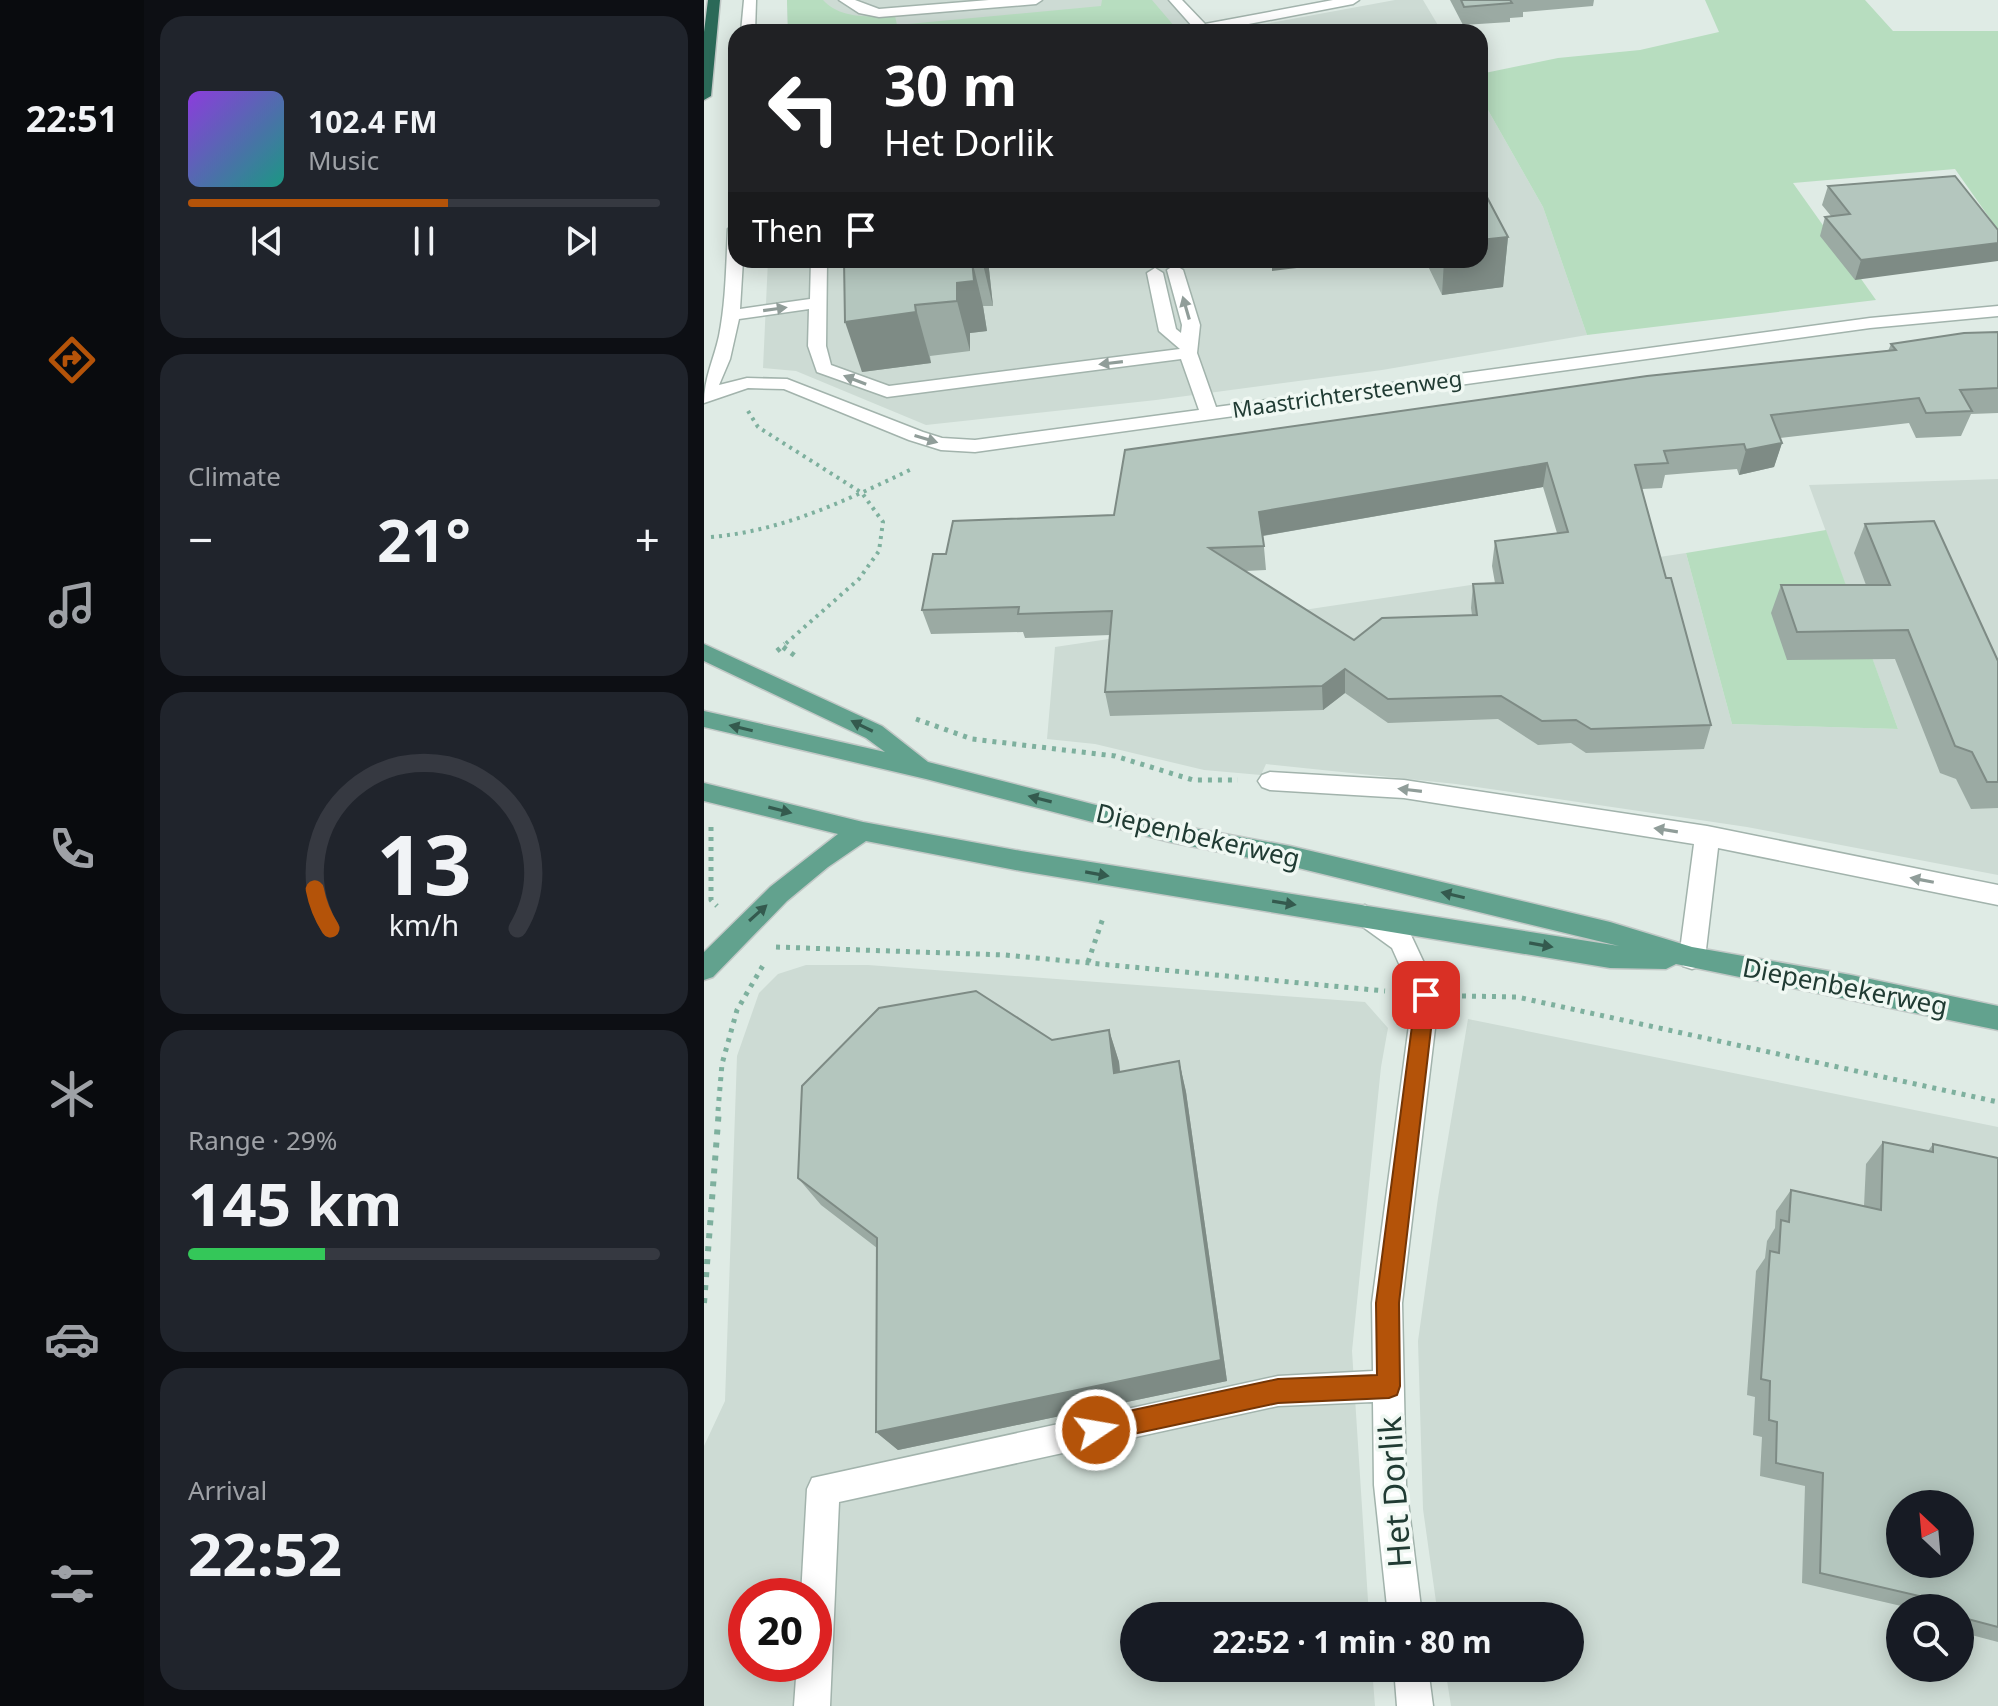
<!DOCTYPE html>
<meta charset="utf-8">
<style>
body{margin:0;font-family:"Noto Sans",sans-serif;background:#20242c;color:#f1f3f6;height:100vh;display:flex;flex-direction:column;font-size:30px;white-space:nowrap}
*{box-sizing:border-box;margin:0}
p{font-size:26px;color:#9ea1a6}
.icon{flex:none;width:44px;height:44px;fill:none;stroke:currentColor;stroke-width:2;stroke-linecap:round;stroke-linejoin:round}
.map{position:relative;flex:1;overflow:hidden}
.side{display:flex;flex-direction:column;gap:16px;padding:16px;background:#0d0f14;width:560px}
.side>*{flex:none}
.hud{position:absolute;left:24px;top:24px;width:760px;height:244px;border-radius:24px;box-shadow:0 4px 20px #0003;background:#202124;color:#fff;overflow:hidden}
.needle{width:52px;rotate:334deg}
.fabs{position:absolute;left:1182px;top:1490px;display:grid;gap:16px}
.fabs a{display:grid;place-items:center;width:88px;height:88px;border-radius:50%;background:#171b24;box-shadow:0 4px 20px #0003;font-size:40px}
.speed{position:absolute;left:24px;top:1578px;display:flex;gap:16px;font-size:40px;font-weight:700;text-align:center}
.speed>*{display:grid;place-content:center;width:104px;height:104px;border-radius:50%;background:#171b24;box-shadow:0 4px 20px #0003;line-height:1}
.speed .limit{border:12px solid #d22;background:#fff;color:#111}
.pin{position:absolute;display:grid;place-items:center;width:68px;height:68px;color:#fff;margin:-34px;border-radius:16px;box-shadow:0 4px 12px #0006}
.me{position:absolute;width:88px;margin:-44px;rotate:78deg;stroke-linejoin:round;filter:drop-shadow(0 0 6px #0008)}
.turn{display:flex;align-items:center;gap:28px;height:168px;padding:0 24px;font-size:36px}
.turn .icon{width:104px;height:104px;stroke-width:2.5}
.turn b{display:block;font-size:56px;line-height:68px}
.then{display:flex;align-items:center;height:76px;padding:0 24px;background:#0003;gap:16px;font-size:30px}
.big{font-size:60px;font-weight:700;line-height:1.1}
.side .widget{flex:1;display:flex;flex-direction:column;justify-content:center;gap:12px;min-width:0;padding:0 28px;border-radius:24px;background:#20242c}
.side .dial{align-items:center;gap:0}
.dial svg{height:208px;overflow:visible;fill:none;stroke:#363941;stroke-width:7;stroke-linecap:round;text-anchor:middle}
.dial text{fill:#f1f3f6;stroke:none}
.song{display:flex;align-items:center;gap:24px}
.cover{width:96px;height:96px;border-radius:12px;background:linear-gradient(135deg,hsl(270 70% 55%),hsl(170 70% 35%))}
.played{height:8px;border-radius:4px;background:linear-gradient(90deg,#b45309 55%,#363941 55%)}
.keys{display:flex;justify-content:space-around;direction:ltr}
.heat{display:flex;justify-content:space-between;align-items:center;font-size:44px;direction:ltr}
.charge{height:12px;border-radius:6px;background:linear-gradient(90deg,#34c759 29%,#363941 0)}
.trip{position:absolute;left:416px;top:1602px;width:464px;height:80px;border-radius:40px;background:#171b24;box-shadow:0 4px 20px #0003;font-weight:700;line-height:80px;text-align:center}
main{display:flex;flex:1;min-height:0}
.tabs{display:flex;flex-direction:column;width:144px;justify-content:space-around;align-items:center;background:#090b0e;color:#9ea1a6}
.tabs .icon{width:56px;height:56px}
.tabs .current{color:#b45309}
.tabs b{font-size:36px;color:#f1f3f6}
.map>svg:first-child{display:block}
</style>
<main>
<nav class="tabs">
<b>22:51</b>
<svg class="icon current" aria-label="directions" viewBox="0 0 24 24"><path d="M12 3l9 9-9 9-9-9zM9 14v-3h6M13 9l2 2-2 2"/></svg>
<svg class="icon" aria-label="music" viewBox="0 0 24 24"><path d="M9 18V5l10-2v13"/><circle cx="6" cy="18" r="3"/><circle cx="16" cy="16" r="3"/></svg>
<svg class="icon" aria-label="phone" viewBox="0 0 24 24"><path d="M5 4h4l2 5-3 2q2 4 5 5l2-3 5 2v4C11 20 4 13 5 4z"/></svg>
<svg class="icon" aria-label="climate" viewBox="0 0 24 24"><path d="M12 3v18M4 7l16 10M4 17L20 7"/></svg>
<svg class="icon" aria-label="car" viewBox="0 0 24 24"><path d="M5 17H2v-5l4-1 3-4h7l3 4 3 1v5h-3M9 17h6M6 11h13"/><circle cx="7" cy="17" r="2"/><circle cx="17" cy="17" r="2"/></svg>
<svg class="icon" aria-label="filters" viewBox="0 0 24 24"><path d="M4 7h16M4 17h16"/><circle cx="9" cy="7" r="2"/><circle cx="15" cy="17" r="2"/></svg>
</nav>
<section class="side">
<div class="widget">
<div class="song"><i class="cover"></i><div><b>102.4 FM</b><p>Music</p></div></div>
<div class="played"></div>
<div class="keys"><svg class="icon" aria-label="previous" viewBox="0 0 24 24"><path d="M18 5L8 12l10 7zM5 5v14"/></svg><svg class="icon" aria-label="pause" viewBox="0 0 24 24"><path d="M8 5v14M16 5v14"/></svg><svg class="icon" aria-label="next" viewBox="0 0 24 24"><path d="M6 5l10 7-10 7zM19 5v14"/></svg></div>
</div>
<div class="widget"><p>Climate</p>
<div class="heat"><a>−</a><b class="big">21°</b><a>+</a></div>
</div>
<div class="widget dial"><svg viewBox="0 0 100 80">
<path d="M14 69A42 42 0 1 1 86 69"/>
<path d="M14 69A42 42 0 0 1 8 54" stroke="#b45309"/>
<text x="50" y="56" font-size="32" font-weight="700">13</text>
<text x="50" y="72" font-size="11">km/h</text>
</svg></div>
<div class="widget"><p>Range · 29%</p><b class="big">145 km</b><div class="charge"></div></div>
<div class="widget"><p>Arrival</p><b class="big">22:52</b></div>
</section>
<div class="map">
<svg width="1294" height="1706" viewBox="0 0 1294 1706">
<rect width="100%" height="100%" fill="#dfebe5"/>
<g fill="#cddbd4" fill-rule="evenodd">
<path d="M 83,0 L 477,0 L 496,22 L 442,32 L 84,32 Z"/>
<path d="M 691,0 L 719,0 L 738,32 L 518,32 Z"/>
<path d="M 776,96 L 839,207 L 883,335 L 678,370 L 452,400 L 222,425 L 92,371 L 59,368 L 64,260 L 776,260 Z"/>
<path d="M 1294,479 L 1294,875 L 1043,827 L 752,784 L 562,764 L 557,775 L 500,770 L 391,744 L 343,739 L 351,647 L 982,553 L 1028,724 L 1194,729 L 1105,485 Z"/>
<path d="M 102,965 L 164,965 L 661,1002 L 684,1028 L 677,1067 L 648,1351 L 665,1616 L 430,1616 L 430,1668 L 668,1668 L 671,1706 L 0,1706 L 0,1446 L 21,1401 L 33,1056 L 55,993 L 74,974 ZM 42,1596 L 110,1596 L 110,1664 L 42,1664 Z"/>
<path d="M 764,1019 L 1294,1127 L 1294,1706 L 747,1706 L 741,1668 L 866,1668 L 866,1616 L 734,1616 L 719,1509 L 714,1341 L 734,1198 ZM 1196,1504 L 1256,1504 L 1256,1564 L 1196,1564 ZM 1196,1608 L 1256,1608 L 1256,1668 L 1196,1668 Z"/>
</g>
<g fill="#b7ddbf">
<path d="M 83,0 L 119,0 C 137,20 167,16 191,16 L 193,25 L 397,6 L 398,0 L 448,0 L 471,27 L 442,32 L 84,32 Z"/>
<path d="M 1001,0 L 1161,0 L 1189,31 L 1294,31 L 1294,230 L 1251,169 L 1089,183 L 1172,300 L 883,335 L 839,207 L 776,96 L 776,74 L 854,58 L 936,50 L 1015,32 Z"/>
<path d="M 1122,530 L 1194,729 L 1028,724 L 982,553 Z"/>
</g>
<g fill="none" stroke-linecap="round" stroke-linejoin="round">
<g stroke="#a2b3ac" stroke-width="3">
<g id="minor">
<path d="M 40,0 L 52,0 L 51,32 L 37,32 Z"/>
<path d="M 135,0 L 151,0 L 175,9 L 285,0 L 338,0 L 332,4 L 175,17 L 155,13 Z"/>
<path d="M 465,0 L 478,0 L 501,24 L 629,0 L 655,0 L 649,4 L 503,32 L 475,32 L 489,27 Z"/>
<path d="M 32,224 L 32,260 L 39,260 L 36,309 L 106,299 L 107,260 L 123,260 L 122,346 L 127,365 L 185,386 L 476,349 L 455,331 L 443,273 L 451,268 L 459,273 L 472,329 L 477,333 L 478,325 L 463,270 L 471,265 L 479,270 L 496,325 L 493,353 L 512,407 L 1166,318 L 1294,306 L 1294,316 L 1166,328 L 271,452 L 237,450 L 205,440 L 80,389 L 44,388 L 0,403 C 0,378 10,359 15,336 C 22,301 22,265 24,229 ZM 105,309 L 104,346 L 113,372 L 183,397 L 477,359 L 495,410 L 271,440 L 238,438 L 219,432 L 83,379 L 43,378 L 15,385 L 26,359 L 35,319 Z"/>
<path d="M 566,772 L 700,780 L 1003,826 L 1294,885 L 1294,905 L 1014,848 L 1001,958 L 997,966 L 988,969 L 979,966 L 975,958 L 990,844 L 700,798 L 566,790 L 558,787 L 554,781 L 558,775 Z"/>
<path d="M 661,905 L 706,933 L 735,995 L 698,1303 L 702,1485 L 718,1616 L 684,1616 L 670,1485 L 669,1402 L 574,1406 L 135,1502 L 126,1706 L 90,1706 L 93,1664 L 110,1664 L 110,1596 L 97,1596 L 103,1489 L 108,1478 L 574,1376 L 669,1371 L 668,1303 L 709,995 L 688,948 L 652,922 L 649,915 L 652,908 Z"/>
<path d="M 690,1668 L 724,1668 L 729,1706 L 693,1706 Z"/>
</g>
</g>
<g stroke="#c1c8c6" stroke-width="3">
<path id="major" d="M 0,644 L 178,726 L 224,762 L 466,824 L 586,846 L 906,922 L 988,947 L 1147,975 L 1294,1006 L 1294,1030 L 972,964 L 962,969 L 906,968 L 317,871 L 162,841 L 124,867 L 83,901 L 9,977 L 0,980 L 0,952 L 66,887 L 134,834 L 0,801 L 0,783 L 159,822 L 317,851 L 915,946 L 586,866 L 466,842 L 222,779 L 0,727 L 0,711 L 181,752 L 162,738 L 0,661 Z"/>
</g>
<g stroke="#c1c8c6" stroke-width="3">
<path id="highway" d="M 4,0 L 16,0 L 7,96 L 0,100 L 0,32 Z"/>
</g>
<g stroke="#7eb09e" stroke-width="4" stroke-dasharray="3 5" stroke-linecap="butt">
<path d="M 44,411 L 54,427 L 158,493 L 179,522 L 175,551 L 155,579 L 79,646"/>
<path d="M 7,537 C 80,531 145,499 210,468"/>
</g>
<g stroke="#7eb09e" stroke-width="5" stroke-dasharray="4 6" stroke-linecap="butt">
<path d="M 79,647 L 94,658"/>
<path d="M 73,651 L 81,644"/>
<path d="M 212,719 L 268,739 L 411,756 L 489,780 L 534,780"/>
<path d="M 7,827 L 7,900 L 13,906"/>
<path d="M 72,947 L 301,955 L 681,991"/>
<path d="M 384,962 L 400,915"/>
<path d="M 758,996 L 813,997 L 1294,1102"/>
<path d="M 14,1111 L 18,1064 L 33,1010 L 61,962"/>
</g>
<path stroke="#7eb09e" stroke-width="6" stroke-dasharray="5 8" stroke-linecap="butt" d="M 0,1303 L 15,1109"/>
<use href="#minor" fill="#fff" fill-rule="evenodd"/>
<use href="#major" fill="#62a28e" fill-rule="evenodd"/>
<use href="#highway" fill="#2b6958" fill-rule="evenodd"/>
</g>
<g fill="#9baaa3" fill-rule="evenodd">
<path d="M 746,0 L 890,0 L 889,6 L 819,12 L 819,17 L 806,18 L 806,22 L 759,25 Z"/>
<path d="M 1251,176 L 1151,280 L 1116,236 L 1121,217 L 1127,216 L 1118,205 L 1124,186 Z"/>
<path d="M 804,237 L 799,287 L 738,295 L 721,260 L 776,260 Z"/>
<path d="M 140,260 L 284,260 L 289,306 L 279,306 L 283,331 L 266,333 L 266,351 L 226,356 L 227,363 L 158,372 Z"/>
<path d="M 1294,332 L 1294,413 L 1267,414 L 1257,436 L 1212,438 L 1205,423 L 1076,438 L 1078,443 L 1070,467 L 1035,475 L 1033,469 L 961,475 L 958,488 L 938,489 L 962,578 L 1007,725 L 1000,749 L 882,753 L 867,743 L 834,745 L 794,719 L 684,723 L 641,693 L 619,710 L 406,716 L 401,692 L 406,635 L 321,638 L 319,632 L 227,634 L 218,610 L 242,554 L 410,515 L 1184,351 L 1187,344 ZM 839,487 L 853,533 L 791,541 L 788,566 L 791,583 L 769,584 L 767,608 L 768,615 L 650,640 L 541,571 L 562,570 L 559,536 Z"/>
<path d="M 1161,524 L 1294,661 L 1294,808 L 1267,809 L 1252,779 L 1236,773 L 1191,659 L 1083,660 L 1067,613 L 1077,585 L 1162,585 L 1150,553 Z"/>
<path d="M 405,1030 L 415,1062 L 416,1072 L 475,1061 L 482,1092 L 523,1381 L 194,1450 L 172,1432 L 173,1248 L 117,1205 L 94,1178 L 348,1040 Z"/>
<path d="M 1179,1142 L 1224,1151 L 1229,1144 L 1294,1158 L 1294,1642 L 1256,1632 L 1256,1608 L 1206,1608 L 1098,1583 L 1101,1486 L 1056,1476 L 1058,1437 L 1049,1435 L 1051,1397 L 1043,1395 L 1052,1271 L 1061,1258 L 1063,1241 L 1071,1228 L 1072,1211 L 1087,1190 L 1160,1206 L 1162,1164 Z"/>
</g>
<g fill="#7e8b85">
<path d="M 804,237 L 799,287 L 738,295 L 740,260 L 776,260 L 776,240 Z"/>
<path d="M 1294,243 L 1294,261 L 1151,280 L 1157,260 Z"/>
<path d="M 268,260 L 279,306 L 283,331 L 266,333 L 266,351 L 253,301 L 253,283 Z"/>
<path d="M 278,260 L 284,260 L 289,306 Z"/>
<path d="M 568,260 L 659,260 L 568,271 Z"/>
<path d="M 211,305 L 227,363 L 158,372 L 141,322 Z"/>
<path d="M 1078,443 L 1070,467 L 1035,475 L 1042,450 Z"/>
<path d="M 843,463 L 839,487 L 557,536 L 555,512 Z"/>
<path d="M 641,669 L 641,693 L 619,710 L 618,686 Z"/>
<path d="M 405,1030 L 415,1062 L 419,1103 L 410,1073 Z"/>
<path d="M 475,1061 L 482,1092 L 523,1381 L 194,1450 L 172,1432 Z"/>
</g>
<g fill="#b4c6be" stroke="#7e8b85" stroke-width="2" fill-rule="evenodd">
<path d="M 757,0 L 806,0 L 808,3 L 760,7 Z"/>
<path d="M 1251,176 L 1294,230 L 1294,243 L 1157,260 L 1121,217 L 1146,214 L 1124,186 Z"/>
<path d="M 776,184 L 804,237 L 776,240 Z"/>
<path d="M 140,260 L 268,260 L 270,281 L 253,283 L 253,301 L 211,305 L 212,312 L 141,322 Z"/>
<path d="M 1294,332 L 1294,388 L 1256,390 L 1268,411 L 1222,413 L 1215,398 L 1067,415 L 1078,443 L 1042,450 L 1040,444 L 960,451 L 964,463 L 931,465 L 962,578 L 967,578 L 1007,725 L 887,729 L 872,720 L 838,721 L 797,696 L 684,699 L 641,669 L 618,686 L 401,692 L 408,611 L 314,614 L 315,607 L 218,610 L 229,554 L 242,554 L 249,521 L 410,515 L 421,450 L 943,376 L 1192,350 L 1187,344 L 1260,333 ZM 843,463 L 864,532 L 791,541 L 799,583 L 769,584 L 773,615 L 678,618 L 650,640 L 505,548 L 560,546 L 555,512 Z"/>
<path d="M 1230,521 L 1294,661 L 1294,782 L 1283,782 L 1268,752 L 1251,746 L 1204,630 L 1093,632 L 1077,585 L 1186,585 L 1161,524 Z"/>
<path d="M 272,991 L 348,1040 L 405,1030 L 410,1073 L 475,1061 L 517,1360 L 172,1432 L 173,1238 L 94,1178 L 98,1086 L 175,1008 Z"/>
<path d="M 1179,1142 L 1229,1152 L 1229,1144 L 1294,1158 L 1294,1627 L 1256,1617 L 1256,1608 L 1238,1608 L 1237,1601 L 1116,1573 L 1119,1473 L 1072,1463 L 1073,1422 L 1065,1420 L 1066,1381 L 1057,1379 L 1066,1251 L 1075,1253 L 1077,1220 L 1085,1222 L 1087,1190 L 1177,1210 ZM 1196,1504 L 1256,1504 L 1256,1564 L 1196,1564 Z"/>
</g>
<defs><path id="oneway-solid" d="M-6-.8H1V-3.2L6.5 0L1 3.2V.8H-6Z" transform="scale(2)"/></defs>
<g fill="#909d99">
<use href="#oneway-solid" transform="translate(482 308) rotate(-106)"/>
<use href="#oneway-solid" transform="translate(71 309) rotate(-8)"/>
<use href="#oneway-solid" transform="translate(407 363) rotate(173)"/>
<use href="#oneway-solid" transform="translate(151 380) rotate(-159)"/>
<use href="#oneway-solid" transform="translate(222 439) rotate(17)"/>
<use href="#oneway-solid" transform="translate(706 790) rotate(-173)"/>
<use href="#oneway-solid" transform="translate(962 830) rotate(-171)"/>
<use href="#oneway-solid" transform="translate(1218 880) rotate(-169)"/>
</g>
<g fill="#345a4e">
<use href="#oneway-solid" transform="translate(158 726) rotate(-154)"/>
<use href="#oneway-solid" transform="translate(37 728) rotate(-167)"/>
<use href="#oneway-solid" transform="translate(336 799) rotate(-166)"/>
<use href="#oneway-solid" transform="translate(76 810) rotate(14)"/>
<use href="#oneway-solid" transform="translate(393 874) rotate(10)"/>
<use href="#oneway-solid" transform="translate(749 895) rotate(-167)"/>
<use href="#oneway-solid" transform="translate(580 903) rotate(9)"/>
<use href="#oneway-solid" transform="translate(54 913) rotate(-42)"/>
<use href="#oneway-solid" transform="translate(837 945) rotate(10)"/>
</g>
<path fill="#b45309" stroke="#753606" stroke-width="2" d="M 722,986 L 729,989 L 731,995 L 695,1303 L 696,1386 L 693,1395 L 685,1398 L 574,1403 L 392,1442 L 384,1438 L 380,1430 L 384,1422 L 392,1418 L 574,1379 L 673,1375 L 672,1303 L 712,995 L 715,989 Z"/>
<g text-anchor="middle" stroke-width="7" stroke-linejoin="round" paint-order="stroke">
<g font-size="22" fill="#203b33" stroke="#f0f8f3">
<text transform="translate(643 394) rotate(-8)" y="8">Maastrichtersteenweg</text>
</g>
<g font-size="26" fill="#203b33" stroke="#f0f8f3">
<text transform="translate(494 836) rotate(13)" y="9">Diepenbekerweg</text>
<text transform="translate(1141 987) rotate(11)" y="9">Diepenbekerweg</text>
</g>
<g font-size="32" fill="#203b33" stroke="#f0f8f3">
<text transform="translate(691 1492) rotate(-94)" y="11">Het Dorlik</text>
</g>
</g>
</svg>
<div class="fabs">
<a><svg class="needle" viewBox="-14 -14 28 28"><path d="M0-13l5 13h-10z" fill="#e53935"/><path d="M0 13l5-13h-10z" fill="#9ea1a6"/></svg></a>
<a><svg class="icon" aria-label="search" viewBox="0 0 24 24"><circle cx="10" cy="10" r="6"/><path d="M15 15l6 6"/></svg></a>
</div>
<div class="speed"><div class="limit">20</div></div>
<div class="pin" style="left:722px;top:995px;background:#d93025"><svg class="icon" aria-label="arrive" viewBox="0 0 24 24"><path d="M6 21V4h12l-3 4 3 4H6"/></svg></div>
<svg class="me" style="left:392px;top:1430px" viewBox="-20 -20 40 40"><circle r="17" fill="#b45309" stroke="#fff" stroke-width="3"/><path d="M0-11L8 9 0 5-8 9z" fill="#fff"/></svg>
<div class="trip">22:52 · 1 min · 80 m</div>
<div class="hud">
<div class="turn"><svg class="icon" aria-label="left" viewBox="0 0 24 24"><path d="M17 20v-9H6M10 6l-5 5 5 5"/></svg><div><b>30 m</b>Het Dorlik</div></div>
<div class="then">Then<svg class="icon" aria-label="arrive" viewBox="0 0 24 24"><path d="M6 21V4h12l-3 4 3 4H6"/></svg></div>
</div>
</div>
</main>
